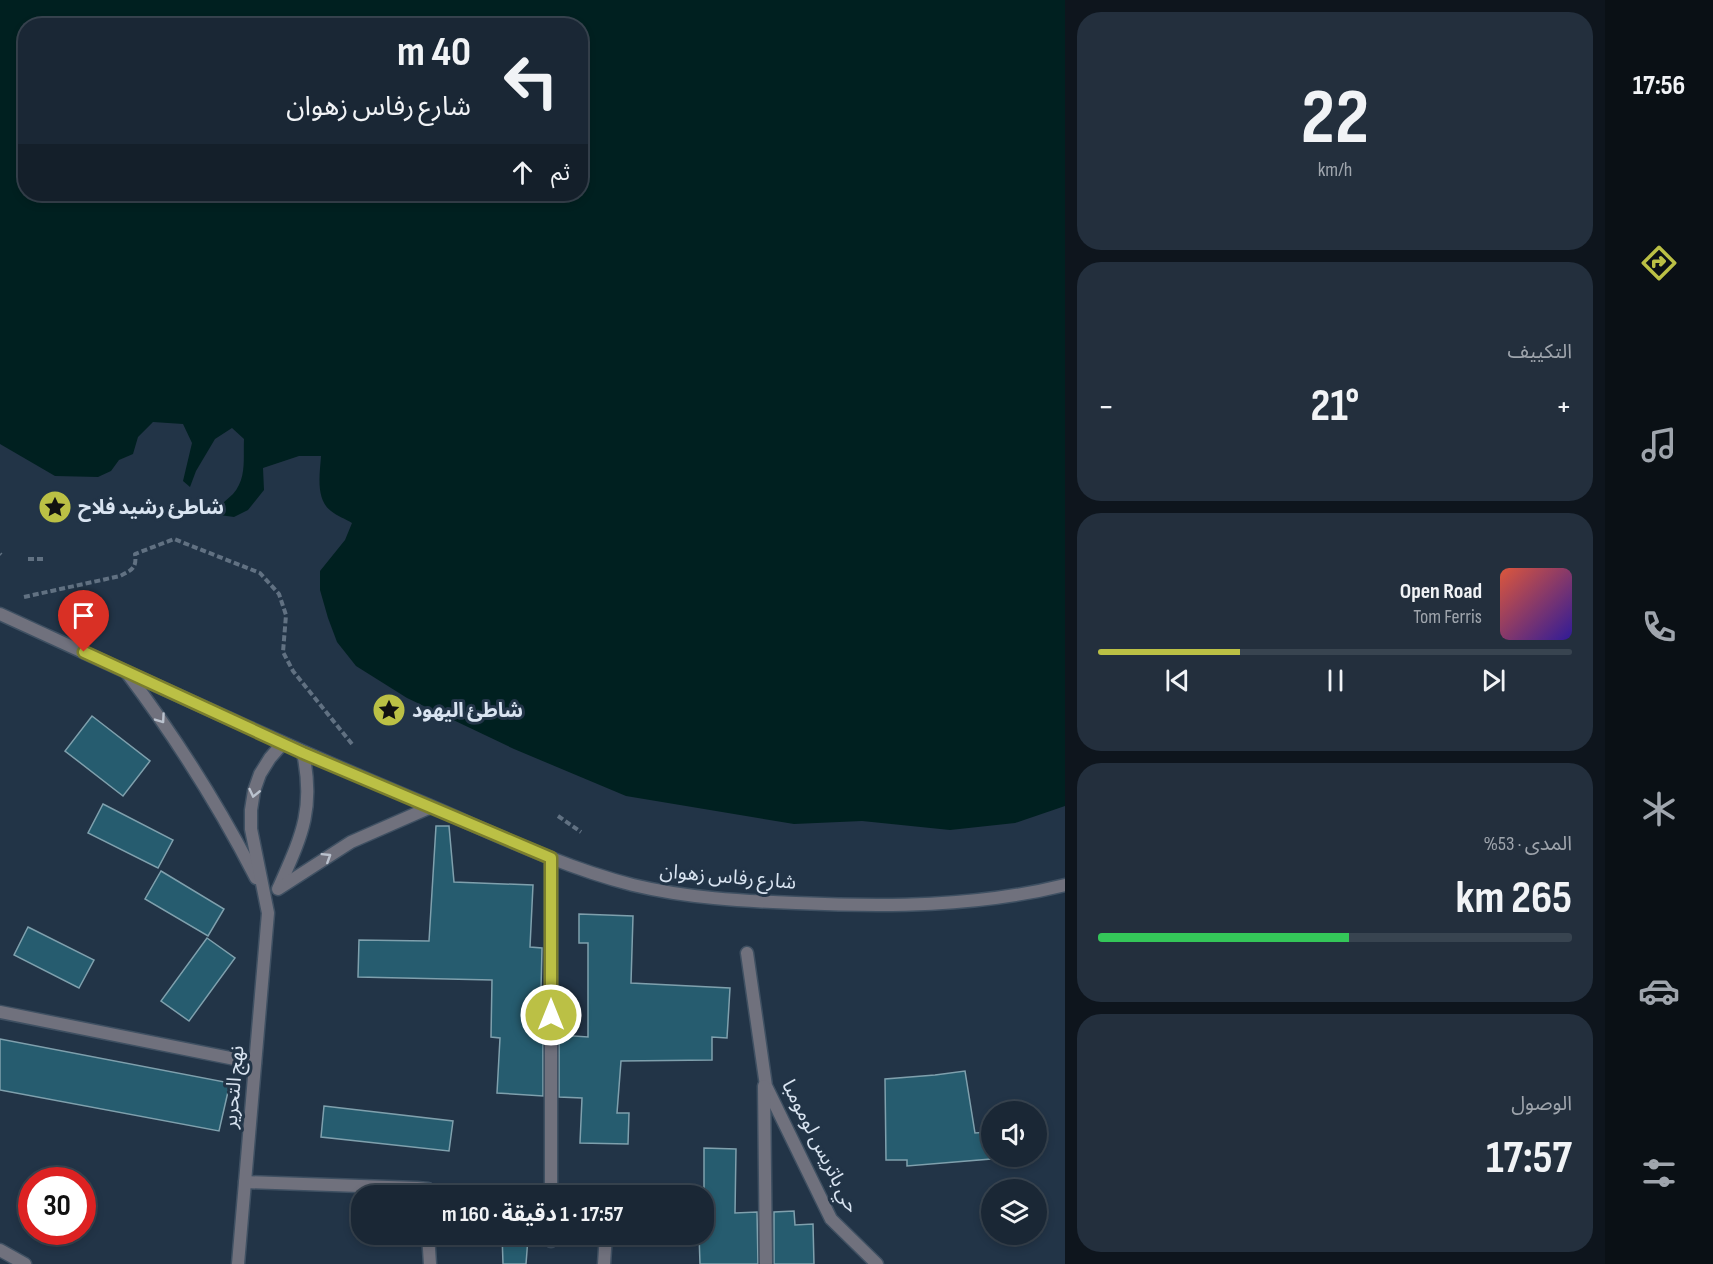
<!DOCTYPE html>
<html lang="ar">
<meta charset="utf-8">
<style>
body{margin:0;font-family:"Sofia Sans Condensed","Noto Sans Arabic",sans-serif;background:#232f3d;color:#f1f3f6;direction:rtl;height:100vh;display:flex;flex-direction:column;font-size:22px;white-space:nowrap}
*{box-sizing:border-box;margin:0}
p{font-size:20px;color:#9fa5ad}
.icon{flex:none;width:33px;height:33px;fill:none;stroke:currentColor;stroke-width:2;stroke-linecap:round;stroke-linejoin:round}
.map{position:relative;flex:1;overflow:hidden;direction:ltr}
.panel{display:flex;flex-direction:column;gap:12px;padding:12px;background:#0e151d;width:540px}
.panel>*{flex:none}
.hud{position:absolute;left:18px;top:18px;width:570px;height:183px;border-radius:24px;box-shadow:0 3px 9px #0003,0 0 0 2px #384450;direction:rtl;background:#1a2735;color:#f1f3f6;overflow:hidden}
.buttons{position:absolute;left:981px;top:1101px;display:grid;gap:12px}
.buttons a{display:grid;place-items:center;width:66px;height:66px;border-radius:50%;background:#1a2735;box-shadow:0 3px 9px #0003,0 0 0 2px #384450;font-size:30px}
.speed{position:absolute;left:18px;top:1167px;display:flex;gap:12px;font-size:30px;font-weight:700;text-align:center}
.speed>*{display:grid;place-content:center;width:78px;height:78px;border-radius:50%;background:#1a2735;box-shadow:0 3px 9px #0003,0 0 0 2px #384450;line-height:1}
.speed .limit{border:9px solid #d22;background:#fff;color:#111}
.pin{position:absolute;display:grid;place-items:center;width:51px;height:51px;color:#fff;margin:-62px -26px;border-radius:50% 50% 50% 0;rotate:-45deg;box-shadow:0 0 6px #0007}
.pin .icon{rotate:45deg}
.me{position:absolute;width:66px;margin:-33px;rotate:0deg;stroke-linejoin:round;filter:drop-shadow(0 0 4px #0008)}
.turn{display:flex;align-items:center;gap:21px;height:126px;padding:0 18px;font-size:27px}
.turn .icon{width:78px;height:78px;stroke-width:2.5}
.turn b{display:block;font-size:42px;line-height:51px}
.then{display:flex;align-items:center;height:57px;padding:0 18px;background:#0003;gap:12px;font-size:22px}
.big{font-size:45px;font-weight:700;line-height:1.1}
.panel .widget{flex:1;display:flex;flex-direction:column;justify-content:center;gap:9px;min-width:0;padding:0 21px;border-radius:24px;background:#232f3d}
.panel .dial{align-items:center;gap:0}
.dial b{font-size:78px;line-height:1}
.song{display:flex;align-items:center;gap:18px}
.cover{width:72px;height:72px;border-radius:9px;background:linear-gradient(135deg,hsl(10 70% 55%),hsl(250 70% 35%))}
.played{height:6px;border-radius:3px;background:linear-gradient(90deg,#bbc045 30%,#384450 30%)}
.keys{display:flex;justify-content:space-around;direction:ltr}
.heat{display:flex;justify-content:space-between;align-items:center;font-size:33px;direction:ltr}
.charge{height:9px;border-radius:4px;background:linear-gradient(90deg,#34c759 53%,#384450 0)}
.trip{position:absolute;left:351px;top:1185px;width:363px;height:60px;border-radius:24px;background:#1a2735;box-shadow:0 3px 9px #0003,0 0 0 2px #384450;font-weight:700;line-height:60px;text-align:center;direction:rtl}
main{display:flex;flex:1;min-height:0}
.dock{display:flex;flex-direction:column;width:108px;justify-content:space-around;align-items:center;background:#0a1015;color:#9fa5ad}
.dock .icon{width:42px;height:42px}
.dock .active{color:#bbc045}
.dock b{font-size:27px;color:#f1f3f6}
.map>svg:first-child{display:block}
</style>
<main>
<nav class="dock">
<b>17:56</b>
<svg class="icon active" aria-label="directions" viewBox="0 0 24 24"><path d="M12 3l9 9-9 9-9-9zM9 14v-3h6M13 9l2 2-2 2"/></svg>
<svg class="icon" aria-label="music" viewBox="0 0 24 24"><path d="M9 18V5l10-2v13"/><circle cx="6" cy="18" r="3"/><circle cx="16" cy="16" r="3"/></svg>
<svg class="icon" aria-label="phone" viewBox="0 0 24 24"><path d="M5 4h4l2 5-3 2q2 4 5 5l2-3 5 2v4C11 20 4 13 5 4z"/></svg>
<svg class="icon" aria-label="climate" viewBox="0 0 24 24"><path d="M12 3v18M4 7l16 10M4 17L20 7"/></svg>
<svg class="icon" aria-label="car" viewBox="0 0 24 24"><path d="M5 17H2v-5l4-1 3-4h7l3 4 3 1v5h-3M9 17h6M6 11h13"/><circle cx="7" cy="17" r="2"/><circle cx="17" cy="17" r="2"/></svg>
<svg class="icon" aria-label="filters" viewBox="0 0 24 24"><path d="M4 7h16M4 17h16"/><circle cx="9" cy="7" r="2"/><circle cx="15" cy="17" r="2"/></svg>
</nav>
<section class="panel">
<div class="widget dial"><b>22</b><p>km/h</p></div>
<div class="widget"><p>التكييف</p>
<div class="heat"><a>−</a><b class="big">21°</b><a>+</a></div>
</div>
<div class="widget">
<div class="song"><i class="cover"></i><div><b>Open Road</b><p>Tom Ferris</p></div></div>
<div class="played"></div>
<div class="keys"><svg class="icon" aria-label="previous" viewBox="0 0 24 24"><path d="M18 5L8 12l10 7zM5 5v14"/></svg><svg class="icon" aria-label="pause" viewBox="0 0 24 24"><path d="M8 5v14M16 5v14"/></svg><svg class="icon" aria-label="next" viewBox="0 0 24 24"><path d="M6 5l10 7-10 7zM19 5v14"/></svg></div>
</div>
<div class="widget"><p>المدى · 53%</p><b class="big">265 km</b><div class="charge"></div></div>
<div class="widget"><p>الوصول</p><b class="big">17:57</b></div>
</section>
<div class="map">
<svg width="1065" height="1264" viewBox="0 0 1065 1264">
<rect width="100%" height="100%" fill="#223447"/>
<path fill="#002020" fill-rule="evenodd" d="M 0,0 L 1065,0 L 1065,806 L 1015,823 L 950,830 L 862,821 L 794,824 L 626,796 L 514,749 L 407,698 L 356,666 L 337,642 L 328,618 L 320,590 L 320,571 L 345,540 L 352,523 C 346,519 337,516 331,511 C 315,499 320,473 321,456 L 299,456 L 263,468 L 264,490 L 248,510 L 234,517 L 212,514 C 218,506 226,501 233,494 C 247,478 243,459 244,439 L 232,428 L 215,439 L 196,471 L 190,487 L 183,481 L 192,443 L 183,424 L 153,422 L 138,437 L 133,454 L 119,460 L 111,471 L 98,477 L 55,476 L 0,444 ZM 26,26 L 580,26 L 580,194 L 26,194 Z"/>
<g fill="#265c6f" stroke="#7fa0ad" stroke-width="1.5">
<path d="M 92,716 L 150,761 L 123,796 L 65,751 Z"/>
<path d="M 103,804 L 173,840 L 158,868 L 88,833 Z"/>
<path d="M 436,826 L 449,826 L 454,882 L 533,885 L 530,947 L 542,948 L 540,1034 L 543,1034 L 543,1096 L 497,1093 L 500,1038 L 491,1037 L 492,980 L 358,977 L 359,940 L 429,941 Z"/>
<path d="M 161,871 L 224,909 L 208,936 L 145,899 Z"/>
<path d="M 579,914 L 633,916 L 631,983 L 730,988 L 727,1038 L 712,1037 L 712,1060 L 621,1061 L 617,1113 L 629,1113 L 628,1144 L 580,1143 L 582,1098 L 559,1097 L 559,1035 L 588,1037 L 588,943 L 579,943 Z"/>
<path d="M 28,927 L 94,960 L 79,988 L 14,955 Z"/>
<path d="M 207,938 L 235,958 L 189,1021 L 161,1001 Z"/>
<path d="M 0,1039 L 230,1083 L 219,1131 L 0,1090 Z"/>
<path d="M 965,1071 L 975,1133 L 989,1132 L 991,1159 L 907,1166 L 907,1160 L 886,1160 L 885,1079 L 935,1075 Z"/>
<path d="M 324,1106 L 453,1121 L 449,1151 L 321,1137 Z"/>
<path d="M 704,1148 L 736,1149 L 735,1213 L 757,1212 L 758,1264 L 700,1264 L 699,1234 L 704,1234 Z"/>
<path d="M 538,1185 L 538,1196 L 500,1196 L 500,1187 Z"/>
<path d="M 794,1211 L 795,1225 L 813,1224 L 814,1264 L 774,1264 L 774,1212 Z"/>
<path d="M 502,1234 L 540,1234 L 540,1238 L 528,1238 L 526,1264 L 503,1264 Z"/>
</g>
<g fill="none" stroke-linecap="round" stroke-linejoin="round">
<g stroke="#3f5062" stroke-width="15">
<g id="service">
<path d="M 245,1182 L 417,1188 L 428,1189 L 427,1196"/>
<path d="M 428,1234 L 430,1264"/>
<path d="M 0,1250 L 25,1264"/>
<path d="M 604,1264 L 606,1234"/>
</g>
</g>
<g stroke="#3f5062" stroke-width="15">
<g id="minor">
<path d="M 747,953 L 766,1086 L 831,1219 L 877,1264"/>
<path d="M 0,1012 L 255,1063"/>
<path d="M 764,1086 L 766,1264"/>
<path d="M 551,1196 L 551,858"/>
<path d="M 551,1241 L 551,1234"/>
</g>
</g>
<g stroke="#3f5062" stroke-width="15">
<g id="tertiary">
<path d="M 0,614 C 142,679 284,745 428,805 C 495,834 562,867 633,885 C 687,898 741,901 796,903 C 886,907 977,907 1065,885"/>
<path d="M 127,673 C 176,738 219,806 256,878"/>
<path d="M 279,887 C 301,837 315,810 303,753"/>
<path d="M 278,889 L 351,842 L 431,807"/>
<path d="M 238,1264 L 268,913 L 251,829 L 251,810 L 254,791 L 260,774 L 270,758 L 283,743"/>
</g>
</g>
<g stroke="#617182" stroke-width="4" stroke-dasharray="6 3" stroke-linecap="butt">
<path d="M 0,554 L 1,555"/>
<path d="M 28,559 L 46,559"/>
<path d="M 24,597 L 120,576 C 132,570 137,568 135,554 L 174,539 L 260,573 L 279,594 L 286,615 L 283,652 L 293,671 L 352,744"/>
<path d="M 558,816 L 581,832"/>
</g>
<use href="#service" stroke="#70717d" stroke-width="12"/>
<use href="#minor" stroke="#70717d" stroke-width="12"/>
<use href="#tertiary" stroke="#70717d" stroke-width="12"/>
</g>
<defs><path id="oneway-chevron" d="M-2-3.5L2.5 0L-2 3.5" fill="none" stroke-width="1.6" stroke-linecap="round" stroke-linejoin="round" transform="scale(1.5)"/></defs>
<g stroke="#bac2ce">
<use href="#oneway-chevron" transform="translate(161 719) rotate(55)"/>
<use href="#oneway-chevron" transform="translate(254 793) rotate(103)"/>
<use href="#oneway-chevron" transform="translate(327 857) rotate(-32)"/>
</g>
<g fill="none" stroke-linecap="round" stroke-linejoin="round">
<g stroke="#7a7d2d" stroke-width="15">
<path id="route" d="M 84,652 L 303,753 L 551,858 L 551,1015"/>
</g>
<use href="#route" stroke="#bbc045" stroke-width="10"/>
</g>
<defs>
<g id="sight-disc" transform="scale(1.725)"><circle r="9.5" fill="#bbc045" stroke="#223447"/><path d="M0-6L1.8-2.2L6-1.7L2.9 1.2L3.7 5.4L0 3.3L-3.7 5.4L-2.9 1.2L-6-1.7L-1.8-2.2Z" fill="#111"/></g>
</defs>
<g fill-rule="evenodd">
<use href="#sight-disc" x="55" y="507"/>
<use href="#sight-disc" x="389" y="710"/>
</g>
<g text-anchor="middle" stroke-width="6" stroke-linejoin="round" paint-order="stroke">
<g font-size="20" font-weight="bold" fill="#d9e4f1" stroke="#223447" text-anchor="start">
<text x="78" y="514">شاطئ رشيد فلاح</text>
<text x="412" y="717">شاطئ اليهود</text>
</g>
<g font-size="20" fill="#d9e4f1" stroke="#223447">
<text transform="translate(728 876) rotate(5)" y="7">شارع رفاس زهوان</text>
<text transform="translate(233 1087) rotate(-85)" y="7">نهج التحرير</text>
<text transform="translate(821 1146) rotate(63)" y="7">حي باتريس لومومبا</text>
</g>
</g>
</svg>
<div class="buttons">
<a><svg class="icon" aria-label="sound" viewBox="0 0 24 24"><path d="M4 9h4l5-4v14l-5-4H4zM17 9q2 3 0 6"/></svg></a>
<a><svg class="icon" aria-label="layers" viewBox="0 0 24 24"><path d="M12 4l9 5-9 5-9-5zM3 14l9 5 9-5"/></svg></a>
</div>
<div class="speed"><div class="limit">30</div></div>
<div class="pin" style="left:84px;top:652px;background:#d93025"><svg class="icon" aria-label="arrive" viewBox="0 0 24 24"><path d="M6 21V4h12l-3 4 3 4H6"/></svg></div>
<svg class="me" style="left:551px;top:1015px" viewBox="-20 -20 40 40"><circle r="17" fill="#bbc045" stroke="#fff" stroke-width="3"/><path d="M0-11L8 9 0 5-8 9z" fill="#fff"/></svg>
<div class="trip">17:57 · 1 دقيقة · 160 m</div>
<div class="hud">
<div class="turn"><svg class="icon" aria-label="left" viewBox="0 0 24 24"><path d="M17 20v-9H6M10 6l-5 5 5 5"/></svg><div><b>40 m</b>شارع رفاس زهوان</div></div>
<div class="then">ثم<svg class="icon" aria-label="ahead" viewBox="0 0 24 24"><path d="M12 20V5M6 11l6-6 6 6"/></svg></div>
</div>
</div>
</main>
